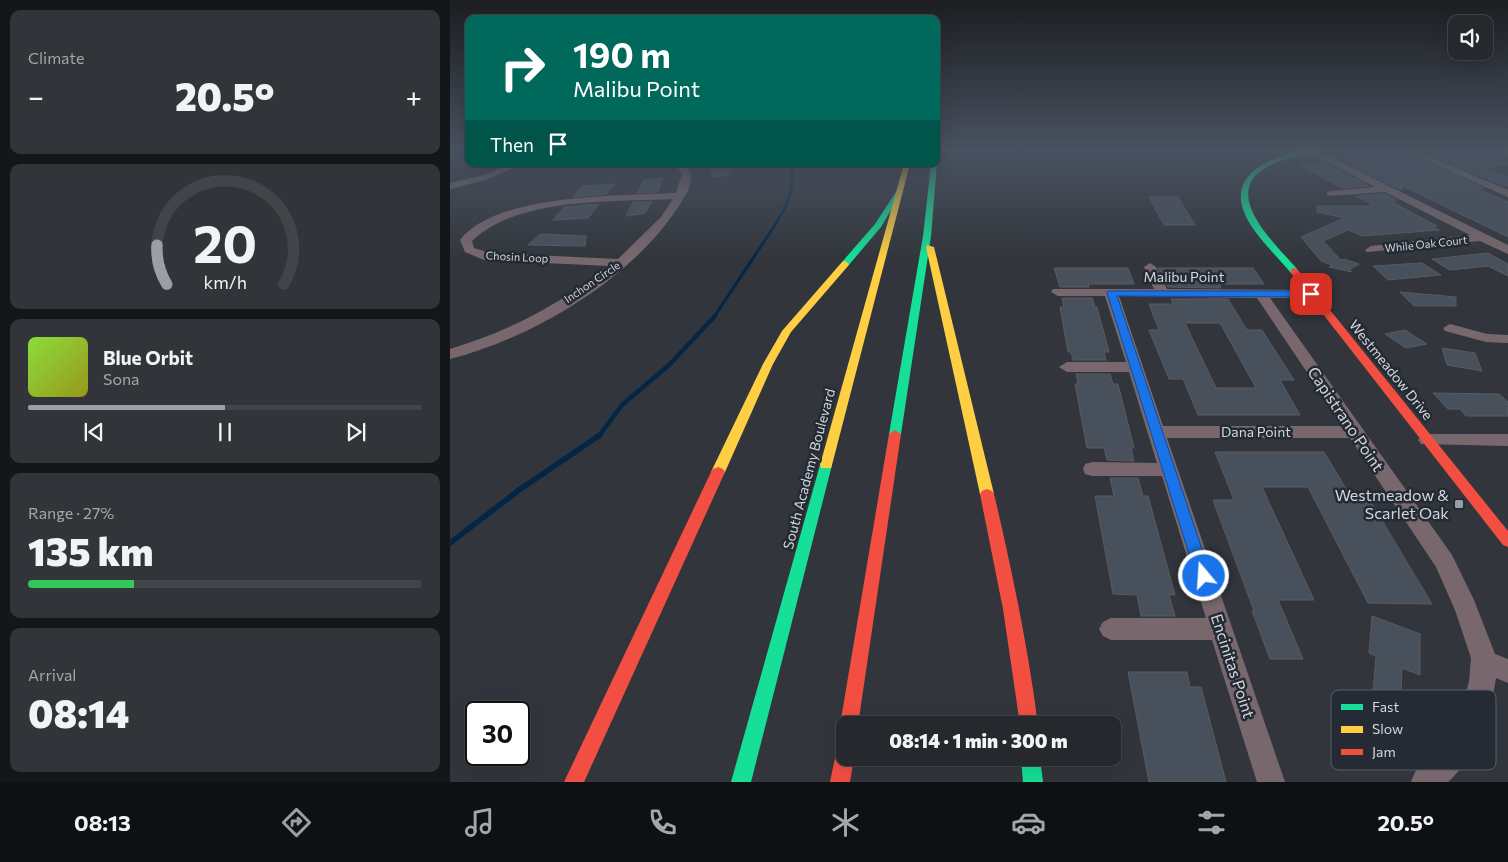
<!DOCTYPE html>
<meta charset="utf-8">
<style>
body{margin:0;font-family:Commissioner,sans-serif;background:#323439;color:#f1f3f6;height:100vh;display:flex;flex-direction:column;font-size:19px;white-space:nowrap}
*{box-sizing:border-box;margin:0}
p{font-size:16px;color:#a4a6aa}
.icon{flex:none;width:28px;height:28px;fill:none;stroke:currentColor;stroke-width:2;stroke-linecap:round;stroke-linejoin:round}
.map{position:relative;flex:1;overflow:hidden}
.panel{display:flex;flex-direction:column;gap:10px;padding:10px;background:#151619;width:450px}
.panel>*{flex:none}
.guide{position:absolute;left:15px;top:15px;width:475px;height:152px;border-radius:10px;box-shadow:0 5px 20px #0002,0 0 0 1px #424449;background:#00695c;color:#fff;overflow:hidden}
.buttons{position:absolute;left:998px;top:15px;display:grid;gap:10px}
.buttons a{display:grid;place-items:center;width:45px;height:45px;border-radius:10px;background:#26282d;box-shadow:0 5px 20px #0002,0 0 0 1px #424449;font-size:25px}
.speed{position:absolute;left:15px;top:701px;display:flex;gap:10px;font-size:25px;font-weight:700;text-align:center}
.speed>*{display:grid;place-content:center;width:65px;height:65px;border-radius:50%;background:#26282d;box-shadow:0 5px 20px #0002,0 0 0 1px #424449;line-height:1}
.speed .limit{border:2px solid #111;border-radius:8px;background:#fff;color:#111}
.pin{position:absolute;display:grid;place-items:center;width:42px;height:42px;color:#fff;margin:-21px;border-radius:10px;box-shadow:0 2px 8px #0006}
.me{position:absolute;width:55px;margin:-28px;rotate:342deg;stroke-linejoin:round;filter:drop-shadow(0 0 4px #0008)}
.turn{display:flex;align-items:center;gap:18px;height:105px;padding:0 25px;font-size:22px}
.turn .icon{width:65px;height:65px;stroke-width:2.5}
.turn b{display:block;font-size:35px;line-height:42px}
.then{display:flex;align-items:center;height:48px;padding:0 25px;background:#0003;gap:10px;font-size:19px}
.big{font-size:38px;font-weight:800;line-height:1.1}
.panel .tile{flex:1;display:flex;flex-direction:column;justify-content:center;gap:8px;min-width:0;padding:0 18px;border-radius:10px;background:#323439}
.panel .dial{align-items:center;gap:0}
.dial svg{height:130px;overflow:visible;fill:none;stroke:#424449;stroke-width:7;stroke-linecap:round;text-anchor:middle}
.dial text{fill:#f1f3f6;stroke:none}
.song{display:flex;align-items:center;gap:15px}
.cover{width:60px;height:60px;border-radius:8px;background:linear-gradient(135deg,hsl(90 70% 55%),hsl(60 70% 35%))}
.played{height:5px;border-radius:2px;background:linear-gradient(90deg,#9b9fa5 50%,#424449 50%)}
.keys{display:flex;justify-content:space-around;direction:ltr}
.heat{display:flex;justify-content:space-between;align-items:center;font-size:28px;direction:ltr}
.charge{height:8px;border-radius:4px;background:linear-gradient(90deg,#34c759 27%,#424449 0)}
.trip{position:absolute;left:386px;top:716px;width:285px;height:50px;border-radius:10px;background:#26282d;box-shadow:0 5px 20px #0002,0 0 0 1px #424449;font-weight:800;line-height:50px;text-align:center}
.menu{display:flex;height:80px;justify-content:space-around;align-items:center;background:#0f1012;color:#a4a6aa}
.menu .icon{width:35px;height:35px}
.menu .active{color:#9b9fa5}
.menu b{font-size:22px;color:#f1f3f6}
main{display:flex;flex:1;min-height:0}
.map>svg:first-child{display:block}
</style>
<main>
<section class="panel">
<div class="tile"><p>Climate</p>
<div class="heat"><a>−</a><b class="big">20.5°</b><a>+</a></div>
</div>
<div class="tile dial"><svg viewBox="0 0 100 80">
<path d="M14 69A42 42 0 1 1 86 69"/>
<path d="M14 69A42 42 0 0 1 8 45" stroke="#9b9fa5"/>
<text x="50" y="56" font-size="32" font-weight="700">20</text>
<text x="50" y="72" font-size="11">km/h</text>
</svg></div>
<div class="tile">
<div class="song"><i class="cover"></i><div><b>Blue Orbit</b><p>Sona</p></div></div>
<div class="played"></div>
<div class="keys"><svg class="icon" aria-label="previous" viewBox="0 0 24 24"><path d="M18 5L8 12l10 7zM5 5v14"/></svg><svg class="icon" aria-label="pause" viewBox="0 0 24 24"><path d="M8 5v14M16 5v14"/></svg><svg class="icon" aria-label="next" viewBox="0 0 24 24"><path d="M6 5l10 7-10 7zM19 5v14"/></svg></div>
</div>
<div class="tile"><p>Range · 27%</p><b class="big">135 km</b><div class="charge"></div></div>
<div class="tile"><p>Arrival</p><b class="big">08:14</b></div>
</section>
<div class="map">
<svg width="1058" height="782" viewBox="0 0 1058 782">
<rect width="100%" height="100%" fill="#32363c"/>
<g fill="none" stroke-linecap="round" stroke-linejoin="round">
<path stroke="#042646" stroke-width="2.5" d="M 326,223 C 337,206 344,191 342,169 L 336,164"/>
<path stroke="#042646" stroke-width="3" d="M 264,317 L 327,222"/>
<path stroke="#042646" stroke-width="4.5" d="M 149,436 L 172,405 L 219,365 L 265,316"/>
<path stroke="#042646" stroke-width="5.5" d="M 0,543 L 69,490 L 150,435"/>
</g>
<g fill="#48505c" stroke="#585b60" fill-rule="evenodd">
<path d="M 968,149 L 1025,149 L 1058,161 L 1058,165 L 1034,167 L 1058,177 L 1058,186 L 1054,186 Z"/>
<path d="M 949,150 L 1034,188 L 1028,189 L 1058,202 L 1058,237 L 953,186 L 951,190 L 892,161 L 898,160 L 890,156 Z"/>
<path d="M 875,163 L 919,186 L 892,188 L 850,165 Z"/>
<path d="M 259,164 L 279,164 L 282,174 L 263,177 Z"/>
<path d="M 213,178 L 208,192 L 187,193 L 194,180 Z"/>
<path d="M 164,184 L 156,194 L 123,197 L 133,186 Z"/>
<path d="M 935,194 L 946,200 L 944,203 L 987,226 L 982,226 L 989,230 L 913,236 L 898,230 L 873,241 L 891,260 L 894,259 L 909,264 L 899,270 L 902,272 L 879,267 L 882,265 L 871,261 L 851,237 L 895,218 L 867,212 L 867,206 L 924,206 L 906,196 Z"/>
<path d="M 699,197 L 728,197 L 745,225 L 714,225 Z"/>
<path d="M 183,202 L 202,202 L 195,213 L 176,216 Z"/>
<path d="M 149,204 L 138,218 L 103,220 L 114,207 Z"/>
<path d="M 90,234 L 136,236 L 135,246 L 78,245 Z"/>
<path d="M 1038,253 L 1058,264 L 1058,276 L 1038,266 L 1000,270 L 982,259 Z"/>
<path d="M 972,263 L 991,275 L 938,280 L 923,266 Z"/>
<path d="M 604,268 L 678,268 L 684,284 L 638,284 L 639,287 L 610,287 Z"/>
<path d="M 708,268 L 803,268 L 814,284 L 769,284 L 771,288 L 718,287 Z"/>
<path d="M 950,292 L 1006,297 L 1006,306 L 964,306 Z"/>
<path d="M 612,298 L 642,298 L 645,307 L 647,307 L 659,352 L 654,352 L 656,360 L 623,360 L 621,352 L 618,352 L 610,307 L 614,307 Z"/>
<path d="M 721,299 L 778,299 L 797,330 L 812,330 L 844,380 L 830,380 L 850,415 L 748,415 L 733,379 L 719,379 L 699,330 L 709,330 L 699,304 L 723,304 ZM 735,323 L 770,323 L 806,388 L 766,388 Z"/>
<path d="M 955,330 L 977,344 L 956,348 L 935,334 Z"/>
<path d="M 992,348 L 1025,353 L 1032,371 L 997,365 Z"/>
<path d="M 626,374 L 660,374 L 663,384 L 668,384 L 684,448 L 681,448 L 684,461 L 657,460 L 654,448 L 637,448 L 625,384 L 628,384 Z"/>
<path d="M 983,393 L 1049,394 L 1058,402 L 1058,416 L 1016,416 L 1010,409 L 998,409 Z"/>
<path d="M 765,452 L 874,452 L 904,502 L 921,502 L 982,604 L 918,603 L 858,487 L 812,487 L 864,600 L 828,600 L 853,659 L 820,659 L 802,611 L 804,611 L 763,500 L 784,500 Z"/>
<path d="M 660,478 L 688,478 L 693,496 L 698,496 L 725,595 L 719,595 L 725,616 L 691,616 L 687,595 L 663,594 L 645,496 L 664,496 Z"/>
<path d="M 922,616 L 970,634 L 970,675 L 952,668 L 950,717 L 922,705 L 926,656 L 919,653 Z"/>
<path d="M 678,672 L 737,672 L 740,687 L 751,687 L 776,782 L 699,782 Z"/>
</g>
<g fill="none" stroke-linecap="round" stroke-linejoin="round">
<g fill="#78686d" fill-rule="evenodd">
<path d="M 853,149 L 864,149 L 1058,245 L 1058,254 L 1030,241 L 917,252 L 915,250 L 921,246 L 1020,235 L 935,192 L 877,196 L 877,192 L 881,191 L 925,187 Z"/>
<path d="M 950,149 L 962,149 L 1058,190 L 1058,197 Z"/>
<path d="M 1039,149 L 1058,151 L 1058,157 L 1040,151 Z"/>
<path d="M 61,164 L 73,164 L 36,180 L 0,189 L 0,183 L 30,176 Z"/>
<path d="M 225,164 L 234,164 C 248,177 238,191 230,204 C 184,278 83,338 0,359 L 0,349 C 58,332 112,303 159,266 L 34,260 L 15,252 L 10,240 C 46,193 171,196 226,193 L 232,174 ZM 223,199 L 211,217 L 168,259 L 40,253 L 24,248 L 22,241 C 67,197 163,202 223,199 Z"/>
<path d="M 700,263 L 706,267 L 717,289 L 861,290 L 868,294 L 861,298 L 820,298 L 1002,555 L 1024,600 L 1045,654 L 1058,659 L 1058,683 L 1046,678 C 1041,715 1026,756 998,782 L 961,782 L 965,772 L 990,750 L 1005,727 L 1019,682 L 1021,658 L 1005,610 L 986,567 L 900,438 L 717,438 L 835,782 L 807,782 L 762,640 L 661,640 L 653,636 L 649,629 L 653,622 L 661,618 L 756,618 L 712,476 L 642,476 L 635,474 L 633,469 L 635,464 L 642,462 L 707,463 L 679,372 L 617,372 L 609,367 L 617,362 L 676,362 L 655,296 L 608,296 L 601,292 L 603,289 L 704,289 L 694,267 ZM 669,296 L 807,298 L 893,426 L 713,426 Z"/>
<path d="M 1000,324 L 1037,334 L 1058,335 L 1058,343 L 1036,342 L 995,331 L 993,328 Z"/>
<path d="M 977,434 L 1058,434 L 1058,446 L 971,444 L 968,440 L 971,436 Z"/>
</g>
<g fill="#16e098" fill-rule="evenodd">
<path d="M 856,149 L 872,149 C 857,156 838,157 821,165 C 766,191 825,243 847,269 L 847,273 L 841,273 C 827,256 802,233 794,212 C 778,171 826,156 856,149 Z"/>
<path d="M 486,163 L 487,164 L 481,236 L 451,434 L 445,438 L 439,434 L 473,236 L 481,164 Z"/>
<path d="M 448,189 L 453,190 L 431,227 L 398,266 L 392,266 L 392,262 L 425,224 Z"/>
<path d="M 376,461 L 381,462 L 382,465 L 301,782 L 281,782 L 370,465 L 371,462 Z"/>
<path d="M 571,758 L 590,758 L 593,782 L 573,782 Z"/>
</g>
<g fill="#ffcf43" fill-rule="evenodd">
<path d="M 454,164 L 460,164 L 382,465 L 381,468 L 371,468 L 370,465 Z"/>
<path d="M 477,245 L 484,247 L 544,494 L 542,497 L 537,499 L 532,497 L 530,494 L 476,247 Z"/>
<path d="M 395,261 L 399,264 L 398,266 L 341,332 L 323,364 L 275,472 L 273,475 L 263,475 L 261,472 L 313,364 L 332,331 L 392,262 Z"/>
</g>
<g fill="#f24e42" fill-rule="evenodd">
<path d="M 844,268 L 847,269 L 1058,531 L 1058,547 L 1053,545 L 841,273 L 841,269 Z"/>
<path d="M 445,430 L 451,434 L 408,725 L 395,725 L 395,733 L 392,732 L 390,725 L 439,434 Z"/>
<path d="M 268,467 L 273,469 L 275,472 L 134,782 L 114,782 L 261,472 L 263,469 Z"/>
<path d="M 537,489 L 542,491 L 544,494 C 562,570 578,647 588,725 L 570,725 L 553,609 L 530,494 L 532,491 Z"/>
<path d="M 395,741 L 395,758 L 404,758 L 400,782 L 380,782 L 388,744 Z"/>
</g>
</g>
<linearGradient id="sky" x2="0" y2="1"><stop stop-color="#1c1e21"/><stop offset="0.58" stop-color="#495261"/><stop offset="1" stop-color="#495261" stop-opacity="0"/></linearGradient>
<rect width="1058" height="259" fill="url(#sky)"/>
<path fill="#1a73e8" stroke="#114b97" d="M 658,291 L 861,291 L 865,294 L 861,297 L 667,296 L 761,576 L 759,580 L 754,582 L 748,580 L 746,576 L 657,293 Z"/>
<rect fill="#9b9fa5" stroke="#252b34" stroke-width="2" x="1004" y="499" width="10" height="10" rx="2.5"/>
<g text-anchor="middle" stroke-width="5" stroke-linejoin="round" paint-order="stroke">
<g font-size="11" fill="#d3d7dd" stroke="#252b34">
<text transform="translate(976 244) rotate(-6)" y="4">While Oak Court</text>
<text transform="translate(67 257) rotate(3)" y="4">Chosin Loop</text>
<text transform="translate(142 282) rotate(-34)" y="4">Inchon Circle</text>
</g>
<g font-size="14" fill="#d3d7dd" stroke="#252b34">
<text x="734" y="282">Malibu Point</text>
<text transform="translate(941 370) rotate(51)" y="5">Westmeadow Drive</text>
<text x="806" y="437">Dana Point</text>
<text transform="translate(359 469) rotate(-75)" y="5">South Academy Boulevard</text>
</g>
<g font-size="16" fill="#d3d7dd" stroke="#252b34">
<text transform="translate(896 419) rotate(56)" y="6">Capistrano Point</text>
<text transform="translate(783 666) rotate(72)" y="6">Encinitas Point</text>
</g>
<g font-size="16" fill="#d3d7dd" stroke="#252b34" text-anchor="end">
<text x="999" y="501">Westmeadow &amp;<tspan x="999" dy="18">Scarlet Oak</tspan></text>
</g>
</g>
<rect x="881" y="690" width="165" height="80" rx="8" fill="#252b34" stroke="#595f67" stroke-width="1"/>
<rect x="891" y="704" width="22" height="6" fill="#16e098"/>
<rect x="891" y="726" width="22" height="7" fill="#ffcf43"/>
<rect x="891" y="749" width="22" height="6" fill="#f24e42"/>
<g font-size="14" fill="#d3d7dd">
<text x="922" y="712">Fast</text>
<text x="922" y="734">Slow</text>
<text x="922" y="757">Jam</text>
</g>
</svg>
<div class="buttons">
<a><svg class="icon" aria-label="sound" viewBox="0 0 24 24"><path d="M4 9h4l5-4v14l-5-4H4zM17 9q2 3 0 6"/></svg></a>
</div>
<div class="speed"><div class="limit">30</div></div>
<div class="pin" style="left:861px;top:294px;background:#d93025"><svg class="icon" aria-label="arrive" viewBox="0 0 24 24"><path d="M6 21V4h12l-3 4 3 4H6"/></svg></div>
<svg class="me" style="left:754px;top:576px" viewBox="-20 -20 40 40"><circle r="17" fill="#1a73e8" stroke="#fff" stroke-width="3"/><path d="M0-11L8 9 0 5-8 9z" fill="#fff"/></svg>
<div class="trip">08:14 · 1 min · 300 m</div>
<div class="guide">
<div class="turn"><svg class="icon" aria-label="right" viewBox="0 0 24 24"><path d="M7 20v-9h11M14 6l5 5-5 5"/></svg><div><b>190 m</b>Malibu Point</div></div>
<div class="then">Then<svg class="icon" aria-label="arrive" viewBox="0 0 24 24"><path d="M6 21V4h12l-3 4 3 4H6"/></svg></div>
</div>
</div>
</main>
<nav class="menu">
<b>08:13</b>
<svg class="icon active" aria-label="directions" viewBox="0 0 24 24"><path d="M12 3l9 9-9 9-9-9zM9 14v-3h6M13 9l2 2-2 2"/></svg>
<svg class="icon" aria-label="music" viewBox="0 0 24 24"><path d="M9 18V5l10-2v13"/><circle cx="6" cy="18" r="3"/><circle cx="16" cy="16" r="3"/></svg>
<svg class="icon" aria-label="phone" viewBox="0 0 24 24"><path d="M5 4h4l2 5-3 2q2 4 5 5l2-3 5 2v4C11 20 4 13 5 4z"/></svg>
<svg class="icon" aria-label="climate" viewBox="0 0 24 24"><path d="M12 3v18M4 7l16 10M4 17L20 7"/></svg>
<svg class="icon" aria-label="car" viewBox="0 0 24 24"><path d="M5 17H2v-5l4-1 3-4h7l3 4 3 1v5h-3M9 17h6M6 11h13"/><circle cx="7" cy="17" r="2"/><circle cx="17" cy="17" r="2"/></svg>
<svg class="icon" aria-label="filters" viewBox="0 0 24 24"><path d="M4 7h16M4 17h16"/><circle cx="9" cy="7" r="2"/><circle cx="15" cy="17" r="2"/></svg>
<b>20.5°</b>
</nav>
